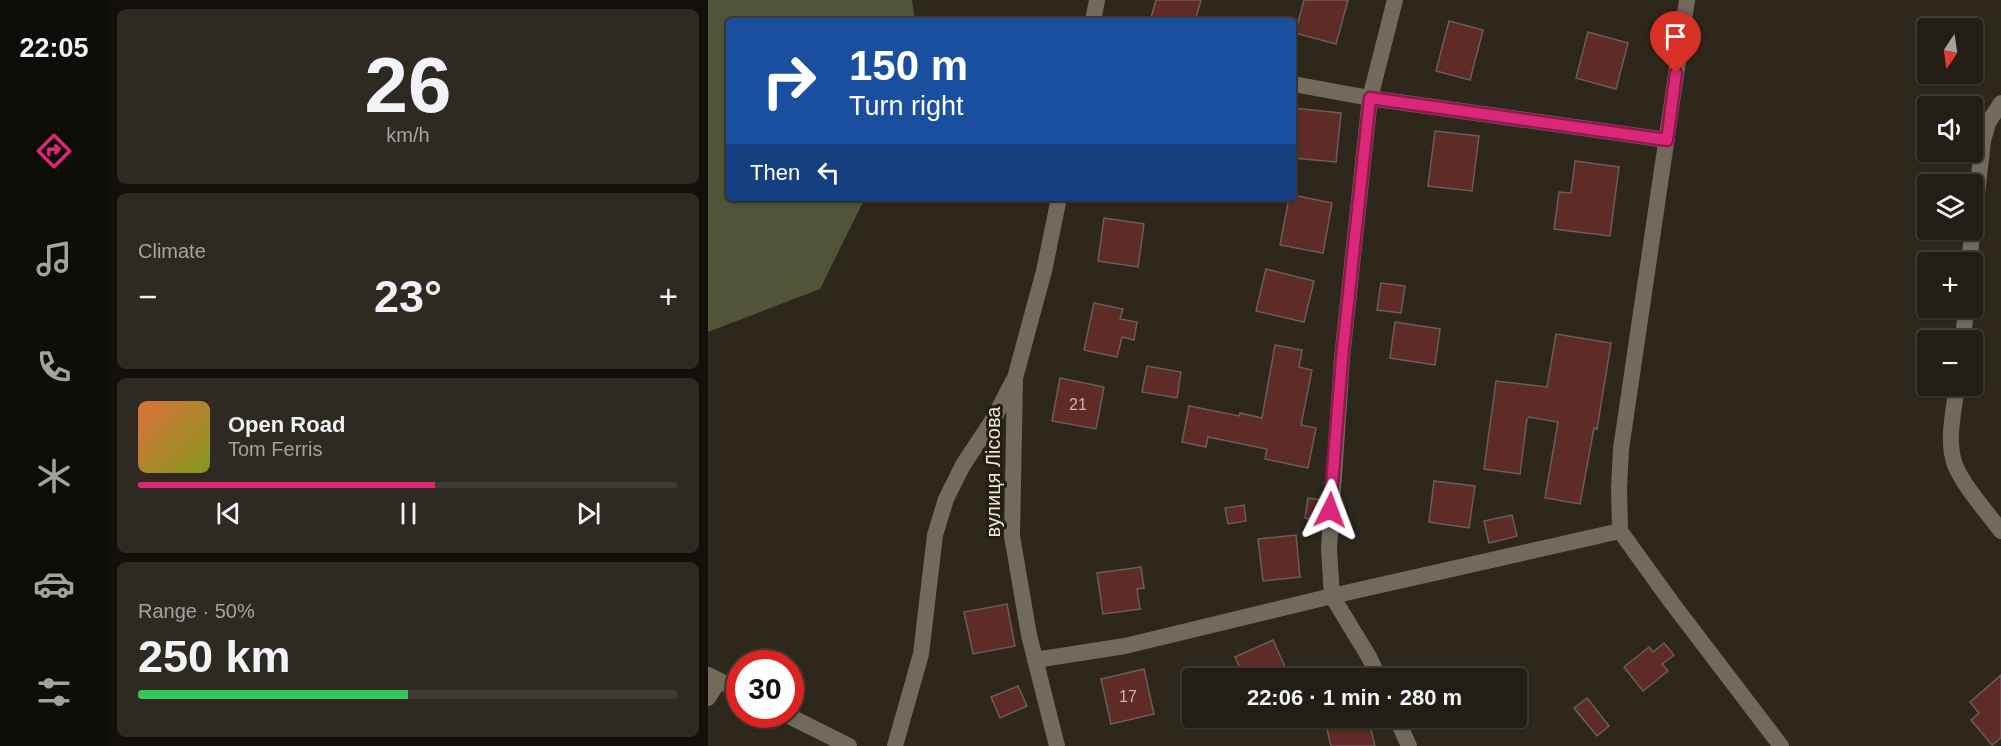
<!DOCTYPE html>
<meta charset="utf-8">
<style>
body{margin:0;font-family:Arial,sans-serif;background:#2e2a22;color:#f1f3f6;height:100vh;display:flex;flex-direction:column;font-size:22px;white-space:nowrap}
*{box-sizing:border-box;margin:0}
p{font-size:20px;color:#a2a2a0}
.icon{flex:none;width:33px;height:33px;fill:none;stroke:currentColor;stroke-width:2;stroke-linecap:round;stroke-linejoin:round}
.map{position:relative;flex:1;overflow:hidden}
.panel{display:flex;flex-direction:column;gap:9px;padding:9px;background:#13100c;width:600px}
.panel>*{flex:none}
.top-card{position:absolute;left:18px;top:18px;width:570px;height:183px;border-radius:6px;box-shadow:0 2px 4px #0004,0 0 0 2px #3f3b34;background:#1a4fa0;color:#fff;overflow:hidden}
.needle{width:39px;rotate:193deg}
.fabs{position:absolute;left:1209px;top:18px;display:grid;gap:12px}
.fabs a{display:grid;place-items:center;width:66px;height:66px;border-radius:6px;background:#221d15;box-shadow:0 2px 4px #0004,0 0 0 2px #3f3b34;font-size:30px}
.speed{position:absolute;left:18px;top:650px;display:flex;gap:12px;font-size:30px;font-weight:700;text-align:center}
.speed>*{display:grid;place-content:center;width:78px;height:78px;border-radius:50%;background:#221d15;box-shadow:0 2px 4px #0004,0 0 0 2px #3f3b34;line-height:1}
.speed .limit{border:9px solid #d22;background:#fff;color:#111}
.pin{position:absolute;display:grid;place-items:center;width:51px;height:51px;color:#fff;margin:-62px -26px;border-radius:50% 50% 50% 0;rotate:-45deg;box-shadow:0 0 6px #0007}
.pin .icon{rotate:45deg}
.me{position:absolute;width:66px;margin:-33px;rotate:3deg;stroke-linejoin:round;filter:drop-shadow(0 0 4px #0008)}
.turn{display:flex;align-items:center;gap:21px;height:126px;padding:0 24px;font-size:27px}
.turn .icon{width:78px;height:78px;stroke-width:2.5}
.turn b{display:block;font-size:42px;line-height:51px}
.then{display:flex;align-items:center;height:57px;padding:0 24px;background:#0003;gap:12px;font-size:22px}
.big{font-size:45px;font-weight:600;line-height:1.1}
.panel .widget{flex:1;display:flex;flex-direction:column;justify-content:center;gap:9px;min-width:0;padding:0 21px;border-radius:9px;background:#2e2a22}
.panel .dial{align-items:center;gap:0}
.dial b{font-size:78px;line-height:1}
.song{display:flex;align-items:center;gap:18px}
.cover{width:72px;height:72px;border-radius:9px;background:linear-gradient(135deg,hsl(20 70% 55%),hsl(70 70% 35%))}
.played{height:6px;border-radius:3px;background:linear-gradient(90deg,#db2777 55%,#3f3b34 55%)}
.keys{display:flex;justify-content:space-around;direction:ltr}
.heat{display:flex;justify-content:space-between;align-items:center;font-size:33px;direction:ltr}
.charge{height:9px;border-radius:4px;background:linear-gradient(90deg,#34c759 50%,#3f3b34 0)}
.trip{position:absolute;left:474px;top:668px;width:345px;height:60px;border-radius:6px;background:#221d15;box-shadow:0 2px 4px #0004,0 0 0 2px #3f3b34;font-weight:600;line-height:60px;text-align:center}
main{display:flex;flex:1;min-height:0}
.menu{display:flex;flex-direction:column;width:108px;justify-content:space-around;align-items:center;background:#0e0c08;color:#a2a2a0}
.menu .icon{width:42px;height:42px}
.menu .on{color:#db2777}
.menu b{font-size:27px;color:#f1f3f6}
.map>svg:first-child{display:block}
</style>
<main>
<nav class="menu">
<b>22:05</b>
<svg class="icon on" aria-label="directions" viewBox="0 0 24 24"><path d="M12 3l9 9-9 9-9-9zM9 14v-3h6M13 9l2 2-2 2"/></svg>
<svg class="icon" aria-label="music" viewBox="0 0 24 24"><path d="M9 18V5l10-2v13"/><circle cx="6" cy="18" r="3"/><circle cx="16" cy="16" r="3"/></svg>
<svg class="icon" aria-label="phone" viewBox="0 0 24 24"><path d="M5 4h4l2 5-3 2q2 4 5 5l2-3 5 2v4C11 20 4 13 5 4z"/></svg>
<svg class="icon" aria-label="climate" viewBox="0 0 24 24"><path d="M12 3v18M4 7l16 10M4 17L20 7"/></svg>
<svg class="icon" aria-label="car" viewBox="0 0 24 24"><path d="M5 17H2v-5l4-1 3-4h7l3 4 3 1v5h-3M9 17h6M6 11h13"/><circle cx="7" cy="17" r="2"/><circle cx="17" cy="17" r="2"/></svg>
<svg class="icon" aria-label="filters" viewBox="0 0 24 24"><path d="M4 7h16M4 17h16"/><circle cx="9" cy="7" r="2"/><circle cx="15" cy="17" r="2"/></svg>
</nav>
<section class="panel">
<div class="widget dial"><b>26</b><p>km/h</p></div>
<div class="widget"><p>Climate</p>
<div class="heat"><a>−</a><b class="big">23°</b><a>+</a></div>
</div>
<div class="widget">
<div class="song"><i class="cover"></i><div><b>Open Road</b><p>Tom Ferris</p></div></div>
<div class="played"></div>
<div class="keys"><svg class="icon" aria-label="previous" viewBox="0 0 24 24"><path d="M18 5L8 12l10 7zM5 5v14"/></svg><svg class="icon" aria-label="pause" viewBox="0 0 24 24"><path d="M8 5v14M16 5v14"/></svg><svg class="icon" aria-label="next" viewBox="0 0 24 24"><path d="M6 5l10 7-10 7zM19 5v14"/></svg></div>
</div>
<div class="widget"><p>Range · 50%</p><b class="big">250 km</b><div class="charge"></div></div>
</section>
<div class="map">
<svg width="1293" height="746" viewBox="0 0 1293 746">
<rect width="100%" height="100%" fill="#2e271c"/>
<path fill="#515436" d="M 0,0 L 204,0 L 207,21 L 21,21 L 21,198 L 157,198 L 112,289 L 0,332 Z"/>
<g fill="#5e2b26" stroke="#6d5c5a" stroke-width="1.5">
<path d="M 448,0 L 493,0 L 487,21 L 442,21 Z"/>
<path d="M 596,0 L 640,0 L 628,44 L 587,33 Z"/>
<path d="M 741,21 L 775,30 L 762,80 L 728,71 Z"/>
<path d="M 880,32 L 920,43 L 908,89 L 868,78 Z"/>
<path d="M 585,108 L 633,113 L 628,162 L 585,158 Z"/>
<path d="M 727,131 L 771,136 L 764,191 L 720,186 Z"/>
<path d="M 867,161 L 911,167 L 902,236 L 846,229 L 851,192 L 863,193 Z"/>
<path d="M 585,195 L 624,203 L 615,253 L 572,245 L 581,198 L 585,198 Z"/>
<path d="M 396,218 L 436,224 L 430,267 L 390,261 Z"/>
<path d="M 558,269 L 606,281 L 596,322 L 548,311 Z"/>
<path d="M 673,283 L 697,286 L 693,313 L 669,310 Z"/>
<path d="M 386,303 L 415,309 L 412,319 L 429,322 L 426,340 L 414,337 L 409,357 L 376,350 Z"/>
<path d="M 687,322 L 732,329 L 727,365 L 682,358 Z"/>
<path d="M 848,334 L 903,343 L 889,429 L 886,428 L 872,504 L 837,498 L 850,422 L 821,417 L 819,419 L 812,474 L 776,469 L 788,381 L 839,387 Z"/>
<path d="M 567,345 L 594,350 L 591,367 L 604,370 L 593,425 L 608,428 L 600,468 L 557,459 L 559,449 L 500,437 L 498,447 L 474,442 L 481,406 L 531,416 L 532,413 L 554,418 Z"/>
<path d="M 439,366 L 473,372 L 469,398 L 434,392 Z"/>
<path d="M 352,378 L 396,387 L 388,429 L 344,421 Z"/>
<path d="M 726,481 L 767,486 L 761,528 L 721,522 Z"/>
<path d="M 600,498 L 614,500 L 612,520 L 597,518 Z"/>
<path d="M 536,505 L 538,521 L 520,524 L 517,508 Z"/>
<path d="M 804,515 L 809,536 L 781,543 L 776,521 Z"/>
<path d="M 588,535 L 592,577 L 555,581 L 550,539 Z"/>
<path d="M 433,567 L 436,588 L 429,589 L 432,609 L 395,614 L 389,573 Z"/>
<path d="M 299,604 L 307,646 L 265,654 L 256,612 Z"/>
<path d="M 565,640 L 582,678 L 503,678 L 531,666 L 527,657 Z"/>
<path d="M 956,643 L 966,655 L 954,664 L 960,671 L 935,691 L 916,667 L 941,647 L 945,652 Z"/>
<path d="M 436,669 L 446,714 L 403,724 L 393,679 Z"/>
<path d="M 1293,675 L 1293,738 L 1284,745 L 1263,720 L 1271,713 L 1262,702 Z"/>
<path d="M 310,686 L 319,706 L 292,718 L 283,697 Z"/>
<path d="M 879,698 L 901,726 L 889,736 L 866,708 Z"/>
<path d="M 616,717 L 660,717 L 667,746 L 623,746 Z"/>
</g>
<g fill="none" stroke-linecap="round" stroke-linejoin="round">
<g stroke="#726b5d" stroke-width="16">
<path d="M 979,0 L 913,449 L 911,488 L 912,531 L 964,603 L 1073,746"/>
<path d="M 385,21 L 389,0"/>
<path d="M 585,84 L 662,98 L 959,140"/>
<path d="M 1261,262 L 1275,141 L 1280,123 L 1293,103"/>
<path d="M 1255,340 L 1258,308"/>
<path d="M 1249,386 C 1246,410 1238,441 1247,465 C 1256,487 1279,512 1293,531"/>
<path d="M 327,660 L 417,646 L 624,596 L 912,531"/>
<path d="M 0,675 L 32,691"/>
<path d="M 671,678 L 661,657 L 624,596 L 621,549 L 634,358 L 662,98 L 687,0"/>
<path d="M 0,698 L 11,681"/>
<path d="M 77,714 L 141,746"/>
<path d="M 688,717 L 701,746"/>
<path d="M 187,746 L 213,654 L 227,535 L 238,499 L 255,465 L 286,418 L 305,381"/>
<path d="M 349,746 L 321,635 L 304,536 L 307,378 L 336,271 L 351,198"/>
</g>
</g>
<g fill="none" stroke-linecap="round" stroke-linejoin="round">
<g stroke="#8e194d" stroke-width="15">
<path id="route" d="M 622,510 L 634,358 L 662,98 L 959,140 L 968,73"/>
</g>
<use href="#route" stroke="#db2777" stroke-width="10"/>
</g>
<g text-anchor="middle" stroke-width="6" stroke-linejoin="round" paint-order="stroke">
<g font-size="16" fill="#c7b7b0">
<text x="370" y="410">21</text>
<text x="420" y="702">17</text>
</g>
<g font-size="20" fill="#eae6de" stroke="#241e12">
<text transform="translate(285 472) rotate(-90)" y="7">вулиця Лісова</text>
</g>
</g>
</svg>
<div class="fabs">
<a><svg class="needle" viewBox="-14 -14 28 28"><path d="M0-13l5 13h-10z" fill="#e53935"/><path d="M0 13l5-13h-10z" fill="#a2a2a0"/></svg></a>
<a><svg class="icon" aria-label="sound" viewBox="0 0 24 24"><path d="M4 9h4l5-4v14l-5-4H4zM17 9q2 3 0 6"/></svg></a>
<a><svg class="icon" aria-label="layers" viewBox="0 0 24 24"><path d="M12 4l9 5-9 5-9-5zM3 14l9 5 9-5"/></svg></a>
<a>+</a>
<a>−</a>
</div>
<div class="speed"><div class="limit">30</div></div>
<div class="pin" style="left:968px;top:73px;background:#d93025"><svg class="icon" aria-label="arrive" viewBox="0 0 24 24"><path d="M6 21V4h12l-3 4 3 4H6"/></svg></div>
<svg class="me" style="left:622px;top:510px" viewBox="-20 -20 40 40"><path d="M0-17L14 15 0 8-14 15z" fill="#db2777" stroke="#fff" stroke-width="4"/></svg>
<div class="trip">22:06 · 1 min · 280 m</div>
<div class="top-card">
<div class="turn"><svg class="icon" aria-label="right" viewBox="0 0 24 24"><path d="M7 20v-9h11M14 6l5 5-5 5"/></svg><div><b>150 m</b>Turn right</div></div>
<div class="then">Then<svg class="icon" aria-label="left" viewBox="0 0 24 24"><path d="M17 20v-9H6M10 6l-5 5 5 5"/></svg></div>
</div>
</div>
</main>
